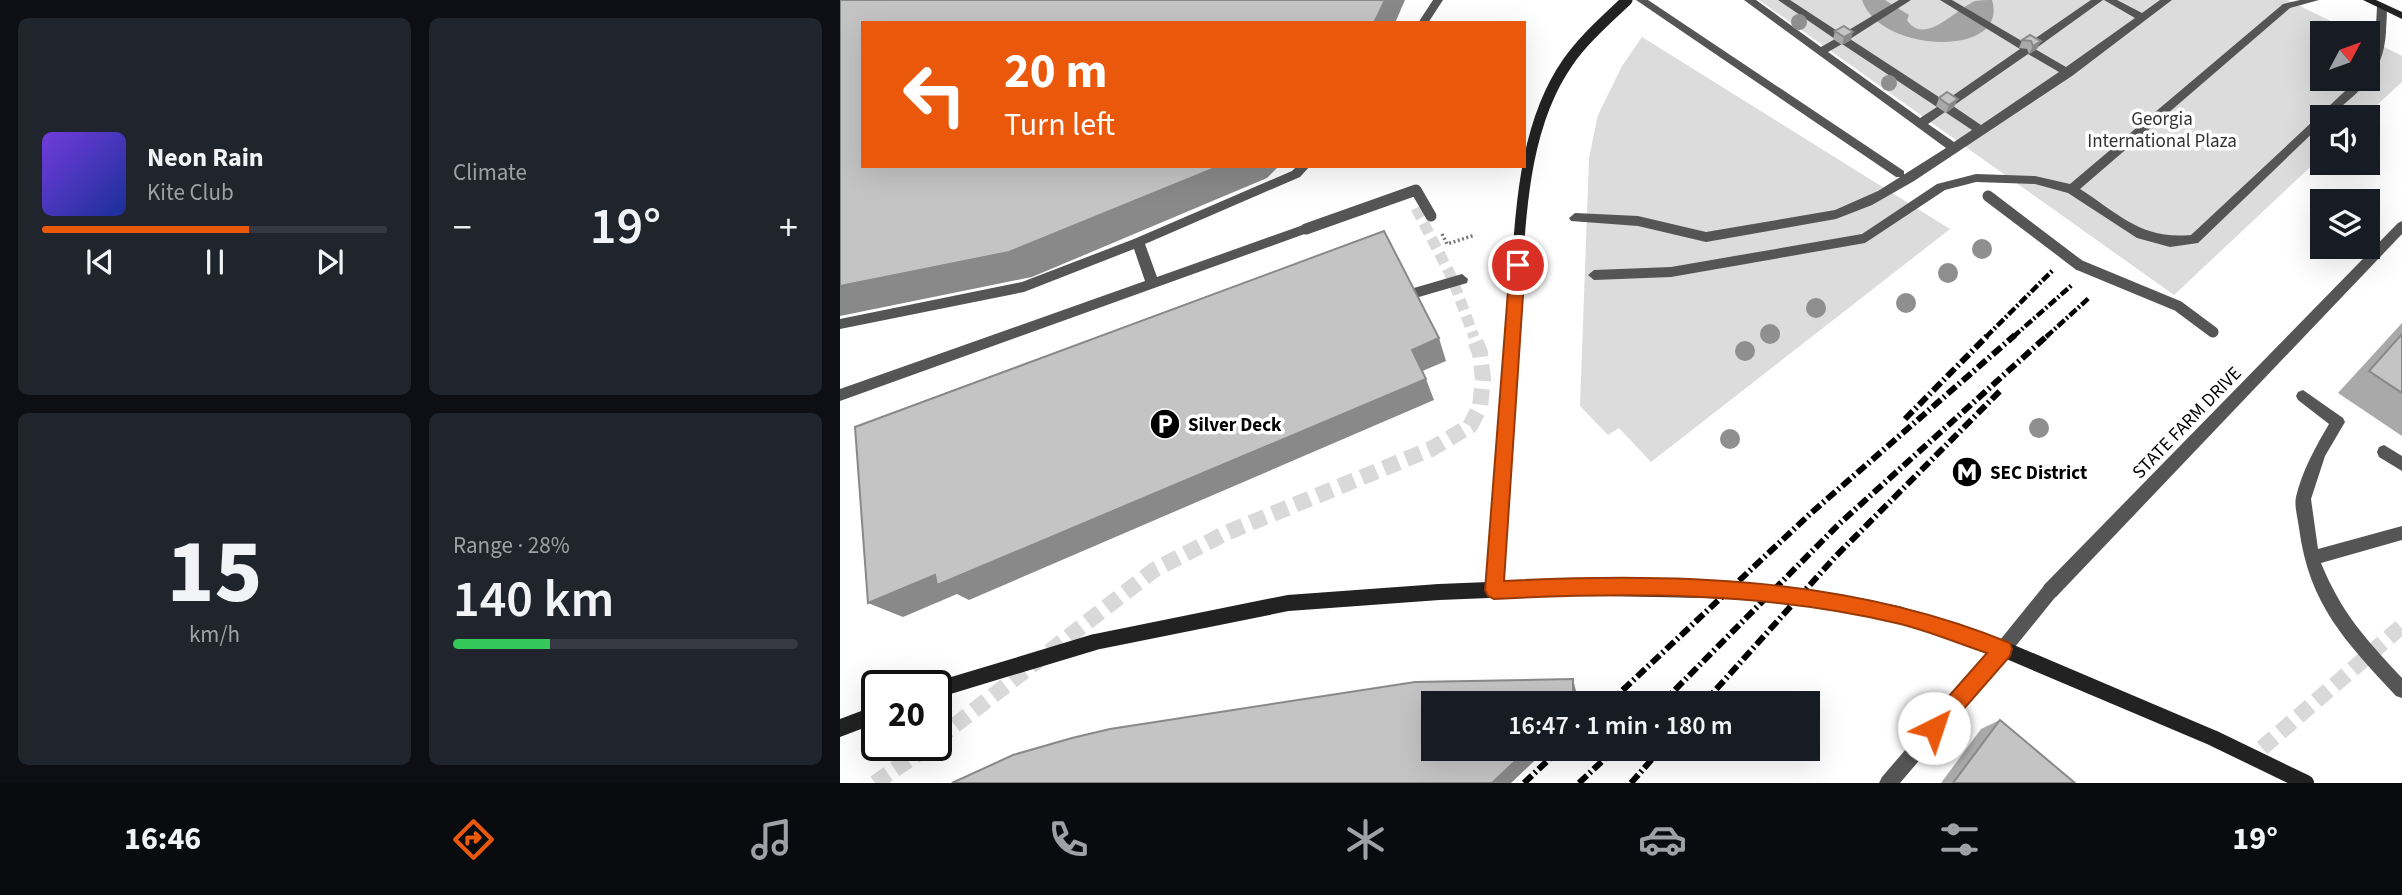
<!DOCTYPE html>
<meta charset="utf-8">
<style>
body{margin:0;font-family:"Source Sans 3",sans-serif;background:#20242c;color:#f1f3f6;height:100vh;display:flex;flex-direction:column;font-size:26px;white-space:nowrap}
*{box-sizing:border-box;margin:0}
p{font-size:23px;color:#9ea1a6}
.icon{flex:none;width:38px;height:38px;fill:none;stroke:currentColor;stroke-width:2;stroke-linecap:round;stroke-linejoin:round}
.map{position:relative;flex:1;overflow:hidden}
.details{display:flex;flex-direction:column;gap:18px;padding:18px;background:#0d0f14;width:840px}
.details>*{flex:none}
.top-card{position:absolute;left:21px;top:21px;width:665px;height:147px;border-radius:0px;box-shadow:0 7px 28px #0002;background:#ea580c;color:#fff;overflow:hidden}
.needle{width:46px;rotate:49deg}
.buttons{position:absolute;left:1470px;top:21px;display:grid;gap:14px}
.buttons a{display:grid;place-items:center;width:70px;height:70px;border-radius:0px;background:#171b24;box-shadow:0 7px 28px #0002;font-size:35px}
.speed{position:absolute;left:21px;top:670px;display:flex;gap:14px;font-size:35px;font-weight:700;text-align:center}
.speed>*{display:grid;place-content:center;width:91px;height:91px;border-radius:50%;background:#171b24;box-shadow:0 7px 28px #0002;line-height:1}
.speed .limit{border:4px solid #111;border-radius:10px;background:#fff;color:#111}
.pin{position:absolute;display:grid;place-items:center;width:60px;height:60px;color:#fff;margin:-30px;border:4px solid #fff;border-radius:50%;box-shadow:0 2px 7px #0007}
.me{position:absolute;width:77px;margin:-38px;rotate:41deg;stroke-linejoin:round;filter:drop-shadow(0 0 5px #0008)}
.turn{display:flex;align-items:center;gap:24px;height:147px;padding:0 28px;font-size:32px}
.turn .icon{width:91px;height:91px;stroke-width:2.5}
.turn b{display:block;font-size:49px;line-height:60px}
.big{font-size:52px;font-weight:600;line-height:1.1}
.details .widget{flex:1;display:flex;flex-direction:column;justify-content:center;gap:10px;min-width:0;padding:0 24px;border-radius:10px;background:#20242c}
.details .dial{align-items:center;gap:0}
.dial b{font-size:91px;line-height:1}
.song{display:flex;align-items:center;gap:21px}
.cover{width:84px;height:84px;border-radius:10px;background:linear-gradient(135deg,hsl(260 70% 55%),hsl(230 70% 35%))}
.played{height:7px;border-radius:4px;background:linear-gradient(90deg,#ea580c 60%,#363941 60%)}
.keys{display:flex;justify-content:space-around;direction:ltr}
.heat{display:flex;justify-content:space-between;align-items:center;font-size:38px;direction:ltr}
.charge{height:10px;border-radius:5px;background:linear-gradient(90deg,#34c759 28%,#363941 0)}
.details .tiles{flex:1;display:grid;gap:18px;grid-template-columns:repeat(2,1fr)}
.trip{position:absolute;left:581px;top:691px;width:399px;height:70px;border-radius:0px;background:#171b24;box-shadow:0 7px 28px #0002;font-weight:600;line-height:70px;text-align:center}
.tab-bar{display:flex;height:112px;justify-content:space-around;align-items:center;background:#090b0e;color:#9ea1a6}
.tab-bar .icon{width:49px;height:49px}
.tab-bar .on{color:#ea580c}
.tab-bar b{font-size:32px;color:#f1f3f6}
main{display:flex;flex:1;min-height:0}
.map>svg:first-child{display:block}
</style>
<main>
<section class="details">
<div class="tiles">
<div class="widget">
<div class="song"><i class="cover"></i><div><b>Neon Rain</b><p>Kite Club</p></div></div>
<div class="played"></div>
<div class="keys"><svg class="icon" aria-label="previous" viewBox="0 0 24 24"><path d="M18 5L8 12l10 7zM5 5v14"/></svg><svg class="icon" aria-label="pause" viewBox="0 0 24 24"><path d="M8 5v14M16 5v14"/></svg><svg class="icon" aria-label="next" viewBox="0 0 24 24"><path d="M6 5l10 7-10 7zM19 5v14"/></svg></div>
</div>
<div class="widget"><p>Climate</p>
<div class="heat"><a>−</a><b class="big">19°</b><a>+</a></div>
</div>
<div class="widget dial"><b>15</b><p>km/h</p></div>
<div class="widget"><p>Range · 28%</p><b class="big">140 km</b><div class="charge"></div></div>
</div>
</section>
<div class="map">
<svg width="1562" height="783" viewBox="0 0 1562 783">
<rect width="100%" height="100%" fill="#fff"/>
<g fill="#dcdcdc">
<path d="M 919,0 L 1448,0 L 1515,33 L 1482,33 L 1482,79 L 1528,79 L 1528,39 L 1562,56 L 1562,82 L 1524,117 L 1482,117 L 1482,156 L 1334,295 Z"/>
<path d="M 802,37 L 1110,229 L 811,462 L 779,428 L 768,435 L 740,406 L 749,158 L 758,115 L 782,66 Z"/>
</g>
<path fill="#a3a3a3" d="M 1022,0 L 1045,0 L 1069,15 L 1067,20 C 1084,47 1116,9 1135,1 C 1140,0 1146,0 1152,0 C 1170,58 1040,54 1022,0 Z"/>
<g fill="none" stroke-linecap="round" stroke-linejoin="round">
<path stroke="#d9d9d9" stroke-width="11" stroke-dasharray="11 6" stroke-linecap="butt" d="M 576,208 L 612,278 L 634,337"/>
<g stroke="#d9d9d9" stroke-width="16" stroke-dasharray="16 8" stroke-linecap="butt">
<path d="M 96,740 L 314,570 L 386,533 L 591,449 L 630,426 L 640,407 L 643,379 L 640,353 L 633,335"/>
<path d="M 1422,748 L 1562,626"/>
<path d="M 35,783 L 89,746"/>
</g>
<path stroke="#777" stroke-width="3.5" stroke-dasharray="2 2.5" stroke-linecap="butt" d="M 602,234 L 607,244 L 635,235"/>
<g fill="#555" fill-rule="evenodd">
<path d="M 796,0 L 808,0 L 1064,171 L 1064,177 L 1056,177 Z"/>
<path d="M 1460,0 L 1479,0 L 1450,8 L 1240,189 C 1279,214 1302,240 1351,235 L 1518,79 L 1528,79 L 1528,68 L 1535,43 L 1537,7 L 1542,4 L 1546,5 C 1548,13 1546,23 1546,32 C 1543,77 1520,89 1490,117 L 1482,117 L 1482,124 L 1358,243 L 1330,247 L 1297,238 L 1228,193 L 1195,184 L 1136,182 L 1105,190 L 1025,243 L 831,277 L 754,280 L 748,275 L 754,270 L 831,267 L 1022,234 L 1097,184 L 1136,174 L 1195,176 L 1230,184 L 1443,4 Z"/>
<path d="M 1562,221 L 1562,234 L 1216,597 L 1210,599 L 1204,597 L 1202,591 L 1204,585 L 1558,223 Z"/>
<path d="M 622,274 L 628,279 L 627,283 L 572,299 L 565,294 L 567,290 Z"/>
<path d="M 1163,641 L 1169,643 L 1171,649 L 1169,655 L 1060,783 L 1039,783 L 1042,777 L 1157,643 Z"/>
</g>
<g fill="#555" fill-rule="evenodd">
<path d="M 593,0 L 603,0 L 588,23 L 578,23 Z"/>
<path d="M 904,0 L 916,0 L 981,47 L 995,39 L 938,0 L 950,0 L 1002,34 L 1059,0 L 1071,0 L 1010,39 L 1105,101 L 1180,49 L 1100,0 L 1112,0 L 1187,44 L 1251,0 L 1263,0 L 1195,49 L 1226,67 L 1295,18 L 1264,0 L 1277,0 L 1302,13 L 1320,0 L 1332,0 L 1232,76 L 1074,181 L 1032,205 L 996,219 L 866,242 L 798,226 L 731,221 L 729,218 L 735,213 L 798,216 L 866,232 L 995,210 L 1038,191 L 1106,148 ZM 1002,44 L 1097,107 L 1080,118 L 988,52 ZM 1188,54 L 1219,72 L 1141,125 L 1113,106 ZM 1105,112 L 1132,130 L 1114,142 L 1088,124 Z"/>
<path d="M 457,166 L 470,166 L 460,177 L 305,244 L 317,277 L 466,224 L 470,226 L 472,229 L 470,232 L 0,401 L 0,389 L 305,281 L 294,249 L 184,292 L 0,329 L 0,319 L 182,282 L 294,239 L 452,171 Z"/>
<path d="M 1463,390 L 1503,418 L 1505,422 L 1485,456 L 1471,499 L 1478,549 L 1562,526 L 1562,540 L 1481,563 C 1502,614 1525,638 1562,678 L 1562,698 L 1556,696 C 1506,642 1469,605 1459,528 C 1458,519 1454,506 1456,497 C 1462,471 1476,446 1489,424 L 1458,400 L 1456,396 L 1458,392 Z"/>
<path d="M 1544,445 L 1562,456 L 1562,471 L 1539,457 L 1537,452 L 1539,447 Z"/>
</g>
<g fill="#222" fill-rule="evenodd">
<path d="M 1523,0 L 1536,0 L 1562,12 L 1562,19 Z"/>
<path d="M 676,279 L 682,284 L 662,590 L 660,596 L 654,598 L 648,596 L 646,590 L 670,284 Z"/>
<path d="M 37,705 L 37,723 L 0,737 L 0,719 Z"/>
</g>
<g stroke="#000" stroke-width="4.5" stroke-dasharray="9 2.5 2 2.5" stroke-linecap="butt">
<path d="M 1146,337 L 1213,270"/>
<path d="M 1173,337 L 1232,285"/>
<path d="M 1206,337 L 1250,297"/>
</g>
<g stroke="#000" stroke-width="6" stroke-dasharray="11 3.5 2 3.5" stroke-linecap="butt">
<path d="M 1065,419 L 1148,335"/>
<path d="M 768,704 L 970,514 L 1175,335"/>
<path d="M 821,704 L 999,524 L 1208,335"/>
<path d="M 863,704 L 995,557 L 1162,389"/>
<path d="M 684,783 L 720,749"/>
<path d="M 739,783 L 775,749"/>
<path d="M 791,783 L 821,749"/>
</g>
<path stroke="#555" stroke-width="16" d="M 1163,649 L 1210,591"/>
<g stroke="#555" stroke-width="11">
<path d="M 1148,196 L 1239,265 L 1338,306 L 1373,332"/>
<path d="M 466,229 L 576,190 L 591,216"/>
</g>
<path stroke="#222" stroke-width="11" d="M 676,284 C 681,210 684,125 728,62 C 744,39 766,20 787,0"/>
<path stroke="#222" stroke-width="16" d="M 96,690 L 255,642 L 448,603 L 599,592 L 722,587 L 914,591 L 980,599 L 1058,614 L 1163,649 L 1373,738 L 1466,783"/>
</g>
<g fill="#8f8f8f">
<circle cx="959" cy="22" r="8"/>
<circle cx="1049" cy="83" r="8"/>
<circle cx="1142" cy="249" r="10"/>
<circle cx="1108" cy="273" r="10"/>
<circle cx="1066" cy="303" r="10"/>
<circle cx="976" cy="308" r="10"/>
<circle cx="930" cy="334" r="10"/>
<circle cx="905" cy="351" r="10"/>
<circle cx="1199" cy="428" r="10"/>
<circle cx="890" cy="439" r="10"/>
</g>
<g fill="#a9a9a9">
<path d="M 995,31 L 1011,40 L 1002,45 L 993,39 Z"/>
<path d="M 1190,35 L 1197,49 L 1189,54 L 1187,49 L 1179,48 L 1182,40 Z"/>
<path d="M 1099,98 L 1114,107 L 1106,113 L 1096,106 Z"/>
<path d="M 1562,323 L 1562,436 L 1498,393 Z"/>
<path d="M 1160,720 L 1235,783 L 1101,783 L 1141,729 Z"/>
</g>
<g fill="#898989">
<path d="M 545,0 L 565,0 L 555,23 L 534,23 Z"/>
<path d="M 1013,32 L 1011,40 L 1002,45 L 1004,37 Z"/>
<path d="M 1201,41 L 1197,49 L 1189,54 L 1193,46 Z"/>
<path d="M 1118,99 L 1114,107 L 1106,113 L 1109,105 Z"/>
<path d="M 380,166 L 439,166 L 427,178 L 192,277 L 0,316 L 0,286 Z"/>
<path d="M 599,338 L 606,361 L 580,372 L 572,350 Z"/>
<path d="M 586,379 L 594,400 L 129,600 L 117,594 L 63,617 L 28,603 L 95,575 Z"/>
<path d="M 733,679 L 737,695 L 737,704 L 733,704 Z"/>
<path d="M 688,749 L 707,749 L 671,783 L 652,783 Z"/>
</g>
<g fill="#c4c4c4" stroke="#898989" stroke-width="2">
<path d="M 0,0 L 545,0 L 534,23 L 23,23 L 23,166 L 380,166 L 169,252 L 0,286 Z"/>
<path d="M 1004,26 L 1013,32 L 1004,37 L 995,31 Z"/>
<path d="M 1190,35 L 1201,41 L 1193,46 L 1191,41 L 1182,40 Z"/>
<path d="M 1107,92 L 1118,99 L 1109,105 L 1099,98 Z"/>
<path d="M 544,231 L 599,338 L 572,350 L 586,379 L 97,585 L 95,575 L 28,603 L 15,427 Z"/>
<path d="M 1562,334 L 1562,393 L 1529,371 Z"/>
<path d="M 733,679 L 733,704 L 593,704 L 593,749 L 688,749 L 652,783 L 112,783 L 173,755 L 232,738 L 270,729 L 575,682 Z"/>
<path d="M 1160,720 L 1235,783 L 1113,783 Z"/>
</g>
<path fill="#ea580c" stroke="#983908" stroke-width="2" d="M 678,259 L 685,265 L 664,581 C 834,572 1010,577 1170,643 L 1172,649 L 1170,656 L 1101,735 L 1094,738 L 1087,735 L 1085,728 L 1087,721 L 1147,653 C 1117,643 1087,630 1056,623 C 927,592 786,592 654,599 L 648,596 L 645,590 L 670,265 Z"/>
<defs>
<g id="parking-disc" transform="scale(1.575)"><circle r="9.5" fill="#000" stroke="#fff"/><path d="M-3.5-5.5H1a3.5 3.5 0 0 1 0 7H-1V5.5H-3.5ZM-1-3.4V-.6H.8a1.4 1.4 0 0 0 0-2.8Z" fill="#fff"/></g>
<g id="metro-disc" transform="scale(1.575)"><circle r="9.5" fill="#000" stroke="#fff"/><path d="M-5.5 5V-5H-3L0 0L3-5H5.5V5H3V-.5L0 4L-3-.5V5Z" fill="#fff"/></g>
</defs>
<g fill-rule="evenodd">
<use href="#parking-disc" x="325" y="424"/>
<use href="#metro-disc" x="1127" y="472"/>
</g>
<g text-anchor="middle" stroke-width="7" stroke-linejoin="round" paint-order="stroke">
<g font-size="19" fill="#333" stroke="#fff">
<text x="1322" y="125">Georgia<tspan x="1322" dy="22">International Plaza</tspan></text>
</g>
<g font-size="19" fill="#000" stroke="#fff">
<text transform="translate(1346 422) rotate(-46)" y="7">STATE FARM DRIVE</text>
</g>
<g font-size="19" font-weight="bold" fill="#000" stroke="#fff" text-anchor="start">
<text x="348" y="431">Silver Deck</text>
<text x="1150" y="479">SEC District</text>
</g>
</g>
</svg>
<div class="buttons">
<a><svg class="needle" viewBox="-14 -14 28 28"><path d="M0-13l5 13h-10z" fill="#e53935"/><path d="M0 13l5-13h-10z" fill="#9ea1a6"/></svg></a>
<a><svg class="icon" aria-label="sound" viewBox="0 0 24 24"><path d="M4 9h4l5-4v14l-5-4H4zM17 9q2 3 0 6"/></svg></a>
<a><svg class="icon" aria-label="layers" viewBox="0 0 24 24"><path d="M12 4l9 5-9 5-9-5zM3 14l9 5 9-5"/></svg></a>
</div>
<div class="speed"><div class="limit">20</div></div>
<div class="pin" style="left:678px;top:265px;background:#d93025"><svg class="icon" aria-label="arrive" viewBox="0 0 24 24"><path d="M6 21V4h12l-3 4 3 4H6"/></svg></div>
<svg class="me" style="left:1094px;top:728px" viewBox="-20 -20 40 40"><circle r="19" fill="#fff"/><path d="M0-13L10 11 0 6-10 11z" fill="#ea580c"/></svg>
<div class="trip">16:47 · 1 min · 180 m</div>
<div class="top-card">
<div class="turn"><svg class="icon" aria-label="left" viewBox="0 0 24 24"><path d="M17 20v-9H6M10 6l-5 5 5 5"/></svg><div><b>20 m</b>Turn left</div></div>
</div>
</div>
</main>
<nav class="tab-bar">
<b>16:46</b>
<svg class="icon on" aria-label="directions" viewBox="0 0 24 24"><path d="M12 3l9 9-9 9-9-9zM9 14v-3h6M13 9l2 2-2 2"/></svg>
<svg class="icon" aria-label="music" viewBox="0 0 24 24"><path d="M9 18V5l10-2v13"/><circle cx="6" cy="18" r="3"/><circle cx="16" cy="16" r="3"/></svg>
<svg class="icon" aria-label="phone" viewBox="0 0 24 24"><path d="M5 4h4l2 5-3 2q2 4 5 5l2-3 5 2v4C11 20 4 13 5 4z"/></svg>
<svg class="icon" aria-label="climate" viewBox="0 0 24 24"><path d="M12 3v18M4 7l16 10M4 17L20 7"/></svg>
<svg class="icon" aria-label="car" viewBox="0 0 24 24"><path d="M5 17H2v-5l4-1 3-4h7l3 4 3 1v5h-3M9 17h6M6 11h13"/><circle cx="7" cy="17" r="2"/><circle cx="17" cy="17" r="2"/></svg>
<svg class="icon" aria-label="filters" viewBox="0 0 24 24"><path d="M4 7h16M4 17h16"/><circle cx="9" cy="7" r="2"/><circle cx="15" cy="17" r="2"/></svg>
<b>19°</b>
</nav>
